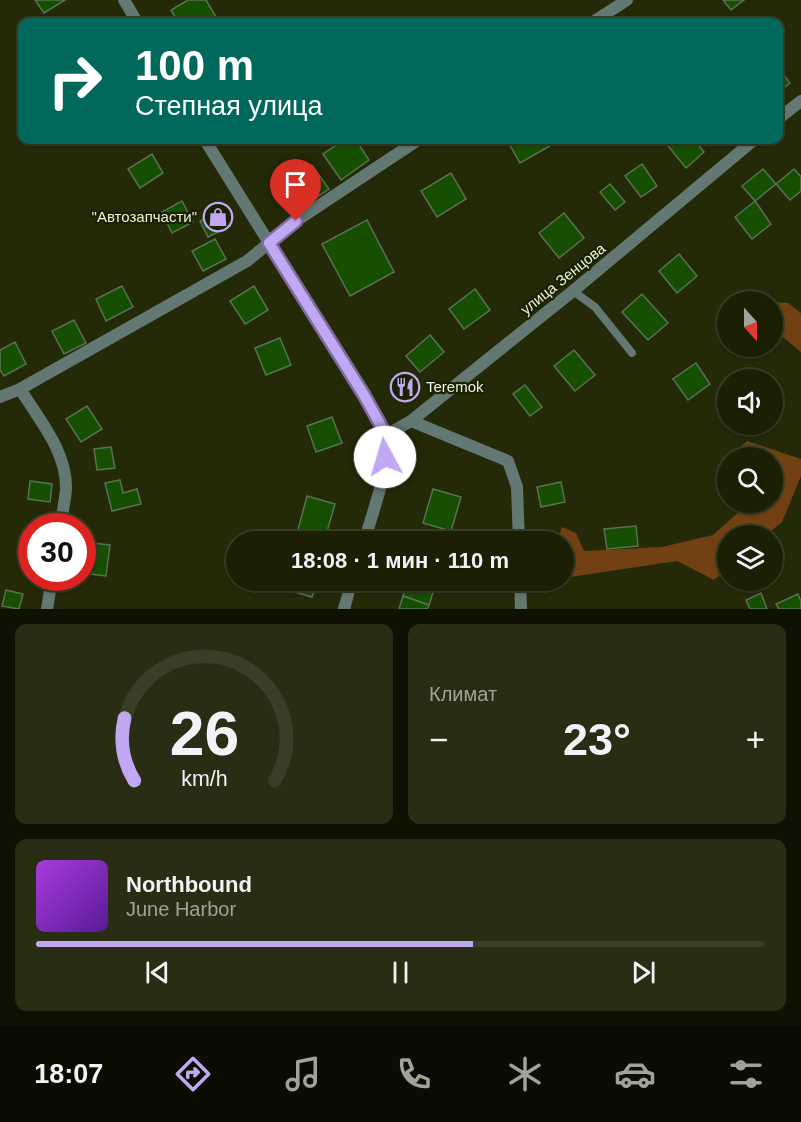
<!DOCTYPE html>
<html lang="ru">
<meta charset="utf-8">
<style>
body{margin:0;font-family:Helvetica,sans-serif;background:#282d13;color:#f1f3f6;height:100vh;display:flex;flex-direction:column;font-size:22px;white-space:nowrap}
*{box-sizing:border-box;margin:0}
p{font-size:20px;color:#a0a39a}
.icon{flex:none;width:33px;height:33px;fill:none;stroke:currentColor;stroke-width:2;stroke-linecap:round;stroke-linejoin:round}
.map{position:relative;height:609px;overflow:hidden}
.details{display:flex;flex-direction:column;gap:15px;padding:15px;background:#0f1203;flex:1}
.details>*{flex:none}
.guide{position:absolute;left:18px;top:18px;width:765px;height:126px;border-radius:12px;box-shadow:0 2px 4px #0004,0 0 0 2px #393e27;background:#00695c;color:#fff;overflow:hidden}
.needle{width:39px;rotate:159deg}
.tools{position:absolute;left:717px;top:291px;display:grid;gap:12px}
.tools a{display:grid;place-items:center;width:66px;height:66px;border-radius:50%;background:#1b2005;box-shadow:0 2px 4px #0004,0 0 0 2px #393e27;font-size:30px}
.speed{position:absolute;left:18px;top:513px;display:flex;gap:12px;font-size:30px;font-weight:700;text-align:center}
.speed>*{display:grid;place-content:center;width:78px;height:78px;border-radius:50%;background:#1b2005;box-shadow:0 2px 4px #0004,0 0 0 2px #393e27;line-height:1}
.speed .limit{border:9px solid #d22;background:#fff;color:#111}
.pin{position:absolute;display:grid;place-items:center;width:51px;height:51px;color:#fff;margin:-62px -26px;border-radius:50% 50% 50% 0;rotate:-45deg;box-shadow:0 0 6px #0007}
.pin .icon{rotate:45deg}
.me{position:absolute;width:66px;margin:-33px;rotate:354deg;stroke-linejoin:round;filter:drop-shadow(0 0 4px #0008)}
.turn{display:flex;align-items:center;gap:21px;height:126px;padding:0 18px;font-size:27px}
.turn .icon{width:78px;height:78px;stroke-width:2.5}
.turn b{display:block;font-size:42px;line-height:51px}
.big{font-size:45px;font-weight:800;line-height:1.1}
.details .tile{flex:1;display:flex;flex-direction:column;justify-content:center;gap:9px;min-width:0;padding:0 21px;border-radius:12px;background:#282d13}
.details .dial{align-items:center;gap:0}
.dial svg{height:156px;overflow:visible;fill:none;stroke:#393e27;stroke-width:7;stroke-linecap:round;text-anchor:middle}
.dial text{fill:#f1f3f6;stroke:none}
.song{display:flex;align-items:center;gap:18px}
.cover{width:72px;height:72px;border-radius:9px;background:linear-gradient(135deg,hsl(280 70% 55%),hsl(270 70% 35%))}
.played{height:6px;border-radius:3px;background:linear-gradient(90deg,#c1a8f3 60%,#393e27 60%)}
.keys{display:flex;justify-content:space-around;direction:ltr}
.heat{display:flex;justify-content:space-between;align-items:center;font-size:33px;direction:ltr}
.details .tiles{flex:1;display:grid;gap:15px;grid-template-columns:1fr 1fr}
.tile:last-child{grid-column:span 2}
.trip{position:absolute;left:226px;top:531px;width:348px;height:60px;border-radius:30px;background:#1b2005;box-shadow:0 2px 4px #0004,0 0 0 2px #393e27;font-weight:800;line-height:60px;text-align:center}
.dock{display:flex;height:96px;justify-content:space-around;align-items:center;background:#0b0d02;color:#a0a39a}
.dock .icon{width:42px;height:42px}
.dock .active{color:#c1a8f3}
.dock b{font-size:27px;color:#f1f3f6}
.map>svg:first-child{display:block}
</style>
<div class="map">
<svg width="801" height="609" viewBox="0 0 801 609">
<rect width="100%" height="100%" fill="#242a07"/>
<g fill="#714113">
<path d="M 772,302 L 788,303 L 801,313 L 801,352 L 783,337 L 773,338 Z"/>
<path d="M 747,441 L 801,459 L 801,476 L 782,522 L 766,535 L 728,536 L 727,569 L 714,580 L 677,561 L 564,578 L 564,542 L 557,542 L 562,527 L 576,533 L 584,551 L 662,547 L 713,535 L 749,503 L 772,502 L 772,458 L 731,457 Z"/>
</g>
<g fill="#164f02" stroke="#597253" stroke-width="1.5">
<path d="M 35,0 L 65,0 L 44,13 Z"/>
<path d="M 188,0 L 206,0 L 219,22 L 178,22 L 171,10 Z"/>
<path d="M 723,0 L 744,0 L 731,10 Z"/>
<path d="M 778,68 L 790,83 L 778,92 Z"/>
<path d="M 344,140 L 356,140 L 369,160 L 341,180 L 323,154 Z"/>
<path d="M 507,140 L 553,140 L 555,143 L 520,163 Z"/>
<path d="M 676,140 L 694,140 L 704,152 L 686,168 L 668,146 Z"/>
<path d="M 152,154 L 163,173 L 140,188 L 128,169 Z"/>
<path d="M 642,164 L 657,186 L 641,197 L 625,176 Z"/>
<path d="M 312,165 L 329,189 L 311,201 L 295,178 Z"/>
<path d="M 763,169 L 776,184 L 755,201 L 742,186 Z"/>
<path d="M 794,169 L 801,177 L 801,191 L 790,200 L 776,184 Z"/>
<path d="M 451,173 L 466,199 L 437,217 L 421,191 Z"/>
<path d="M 610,184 L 625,202 L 615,210 L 600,192 Z"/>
<path d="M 182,201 L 193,222 L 172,233 L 162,212 Z"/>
<path d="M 755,201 L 771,224 L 752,239 L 735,217 Z"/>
<path d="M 222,210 L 230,226 L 208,237 L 200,221 Z"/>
<path d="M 564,213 L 584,238 L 559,258 L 539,233 Z"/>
<path d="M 367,220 L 394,272 L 350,296 L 322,244 Z"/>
<path d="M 215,239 L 226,259 L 203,271 L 192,251 Z"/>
<path d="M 679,254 L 697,276 L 677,293 L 659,271 Z"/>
<path d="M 122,286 L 133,307 L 106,321 L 96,299 Z"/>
<path d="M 254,286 L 268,310 L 245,324 L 230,301 Z"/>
<path d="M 475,289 L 490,310 L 464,329 L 449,309 Z"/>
<path d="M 642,294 L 668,323 L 648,340 L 622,312 Z"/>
<path d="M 74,320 L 86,343 L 64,354 L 52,331 Z"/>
<path d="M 430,335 L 444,352 L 420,372 L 406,356 Z"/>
<path d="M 280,338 L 291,365 L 266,375 L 255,348 Z"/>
<path d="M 15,342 L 26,364 L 4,376 L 0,370 L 0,350 Z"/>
<path d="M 574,350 L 595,375 L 575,391 L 554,366 Z"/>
<path d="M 696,363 L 710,384 L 688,400 L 673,379 Z"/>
<path d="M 525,385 L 542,407 L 530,416 L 513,394 Z"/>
<path d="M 87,406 L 102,429 L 81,442 L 66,419 Z"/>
<path d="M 332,417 L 342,443 L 316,452 L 307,426 Z"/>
<path d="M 111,447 L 115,468 L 97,470 L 94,449 Z"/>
<path d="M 120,480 L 123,493 L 137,489 L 141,504 L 112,511 L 105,483 Z"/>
<path d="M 30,481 L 52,484 L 50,502 L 28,499 Z"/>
<path d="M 561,482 L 565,502 L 541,507 L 537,487 Z"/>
<path d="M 433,489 L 461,497 L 451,531 L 423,523 Z"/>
<path d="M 307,496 L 335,504 L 324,542 L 313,542 L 296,537 Z"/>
<path d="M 636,526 L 638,546 L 607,549 L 604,529 Z"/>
<path d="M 83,542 L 110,545 L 106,576 L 82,573 Z"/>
<path d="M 295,580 L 317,580 L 312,597 L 291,591 Z"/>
<path d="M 408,580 L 437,580 L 429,605 L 403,596 Z"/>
<path d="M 6,590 L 23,594 L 19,609 L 2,606 Z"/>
<path d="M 761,593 L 767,609 L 750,609 L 746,600 Z"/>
<path d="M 798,594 L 801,602 L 801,609 L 779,609 L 776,604 Z"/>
<path d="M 403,596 L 429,605 L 427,609 L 399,609 Z"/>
</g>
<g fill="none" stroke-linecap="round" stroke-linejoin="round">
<path stroke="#637773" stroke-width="8" d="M 573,291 L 595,307 L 632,353"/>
<g stroke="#637773" stroke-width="12">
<path d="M 124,0 L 137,22"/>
<path d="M 593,22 L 627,0"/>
<path d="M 778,119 L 801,101"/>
<path d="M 205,140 L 364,395 C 370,405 384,425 386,436 C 391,465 372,514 364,542"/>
<path d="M 20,389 C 39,419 67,452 66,489 C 65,502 62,514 60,526"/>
<path d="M 0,397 L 20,389 L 247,261 L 296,221 L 418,140"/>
<path d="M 411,421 L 508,461 L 517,487 L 519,542"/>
<path d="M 386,435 L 411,421 L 573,291 L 754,140"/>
<path d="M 520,580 L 521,609"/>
<path d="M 47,609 L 52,578"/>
<path d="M 344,609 L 352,580"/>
</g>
</g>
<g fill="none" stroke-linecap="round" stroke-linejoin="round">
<g stroke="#7d6d9e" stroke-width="15">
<path id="route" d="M 296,221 L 269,243 L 364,395 L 386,435 L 385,457"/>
</g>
<use href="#route" stroke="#c1a8f3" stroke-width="10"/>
</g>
<defs>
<g id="shop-ring" transform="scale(1.5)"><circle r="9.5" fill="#1a2100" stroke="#c1a8f3" stroke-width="1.5"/><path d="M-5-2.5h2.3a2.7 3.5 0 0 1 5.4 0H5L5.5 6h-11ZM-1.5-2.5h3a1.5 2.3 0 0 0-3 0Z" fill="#c1a8f3"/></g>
<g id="restaurant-ring" transform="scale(1.5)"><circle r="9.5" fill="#1a2100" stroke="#c1a8f3" stroke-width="1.5"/><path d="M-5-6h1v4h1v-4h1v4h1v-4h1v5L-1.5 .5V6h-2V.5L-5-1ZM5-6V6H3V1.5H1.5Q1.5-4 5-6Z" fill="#c1a8f3"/></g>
</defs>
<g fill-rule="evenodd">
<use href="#shop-ring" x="218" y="217"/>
<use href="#restaurant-ring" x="405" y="387"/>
</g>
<g text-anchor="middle" stroke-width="4.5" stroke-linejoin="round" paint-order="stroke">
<g font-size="15" fill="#edf3de" stroke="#1a2100" text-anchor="end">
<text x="197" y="222">"Автозапчасти"</text>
<text x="426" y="392" text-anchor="start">Teremok</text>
</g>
<g font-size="15" fill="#edf3de" stroke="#1a2100">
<text transform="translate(563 279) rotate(-39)" y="5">улица Зенцова</text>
</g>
</g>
</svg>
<div class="tools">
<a><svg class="needle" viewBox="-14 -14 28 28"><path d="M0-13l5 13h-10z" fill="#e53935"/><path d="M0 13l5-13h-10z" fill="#a0a39a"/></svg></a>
<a><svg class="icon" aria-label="sound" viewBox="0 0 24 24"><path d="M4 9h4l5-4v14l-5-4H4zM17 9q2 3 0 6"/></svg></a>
<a><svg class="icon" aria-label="search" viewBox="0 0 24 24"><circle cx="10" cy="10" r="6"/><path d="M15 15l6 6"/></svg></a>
<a><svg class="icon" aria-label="layers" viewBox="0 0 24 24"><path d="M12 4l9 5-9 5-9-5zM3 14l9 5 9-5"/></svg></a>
</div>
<div class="speed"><div class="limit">30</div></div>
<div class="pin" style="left:296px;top:221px;background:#d93025"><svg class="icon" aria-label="arrive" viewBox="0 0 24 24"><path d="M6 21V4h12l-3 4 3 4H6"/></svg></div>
<svg class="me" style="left:385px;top:457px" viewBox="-20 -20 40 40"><circle r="19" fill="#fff"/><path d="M0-13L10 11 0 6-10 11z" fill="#c1a8f3"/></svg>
<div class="trip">18:08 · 1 мин · 110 m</div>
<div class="guide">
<div class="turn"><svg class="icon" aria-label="right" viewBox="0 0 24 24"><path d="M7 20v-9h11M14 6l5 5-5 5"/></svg><div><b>100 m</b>Степная улица</div></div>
</div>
</div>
<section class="details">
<div class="tiles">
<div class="tile dial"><svg viewBox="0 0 100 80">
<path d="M14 69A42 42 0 1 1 86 69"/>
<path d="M14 69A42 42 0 0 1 9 37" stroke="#c1a8f3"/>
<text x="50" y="56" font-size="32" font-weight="700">26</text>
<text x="50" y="72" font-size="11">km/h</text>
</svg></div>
<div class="tile"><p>Климат</p>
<div class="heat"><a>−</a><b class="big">23°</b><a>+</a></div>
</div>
<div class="tile">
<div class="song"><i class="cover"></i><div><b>Northbound</b><p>June Harbor</p></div></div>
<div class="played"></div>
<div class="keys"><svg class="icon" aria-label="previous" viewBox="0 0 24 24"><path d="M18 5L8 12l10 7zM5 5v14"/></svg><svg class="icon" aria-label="pause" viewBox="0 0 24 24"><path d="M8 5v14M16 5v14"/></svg><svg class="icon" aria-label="next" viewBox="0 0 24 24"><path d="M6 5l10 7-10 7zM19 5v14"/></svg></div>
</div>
</div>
</section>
<nav class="dock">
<b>18:07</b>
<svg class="icon active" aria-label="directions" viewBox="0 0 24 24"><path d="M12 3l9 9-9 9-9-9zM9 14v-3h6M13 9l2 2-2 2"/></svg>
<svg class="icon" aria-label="music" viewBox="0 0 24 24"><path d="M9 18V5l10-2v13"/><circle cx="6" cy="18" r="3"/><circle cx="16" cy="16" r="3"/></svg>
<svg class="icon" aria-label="phone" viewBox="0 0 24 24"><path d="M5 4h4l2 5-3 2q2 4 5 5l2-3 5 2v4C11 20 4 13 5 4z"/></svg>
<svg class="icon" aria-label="climate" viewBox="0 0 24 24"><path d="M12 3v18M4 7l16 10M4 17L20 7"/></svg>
<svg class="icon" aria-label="car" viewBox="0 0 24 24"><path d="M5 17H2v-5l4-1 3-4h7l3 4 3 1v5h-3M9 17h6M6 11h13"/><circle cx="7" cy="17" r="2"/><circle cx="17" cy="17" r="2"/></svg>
<svg class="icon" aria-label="filters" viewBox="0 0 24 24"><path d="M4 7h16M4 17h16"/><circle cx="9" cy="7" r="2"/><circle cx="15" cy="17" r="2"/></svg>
</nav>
